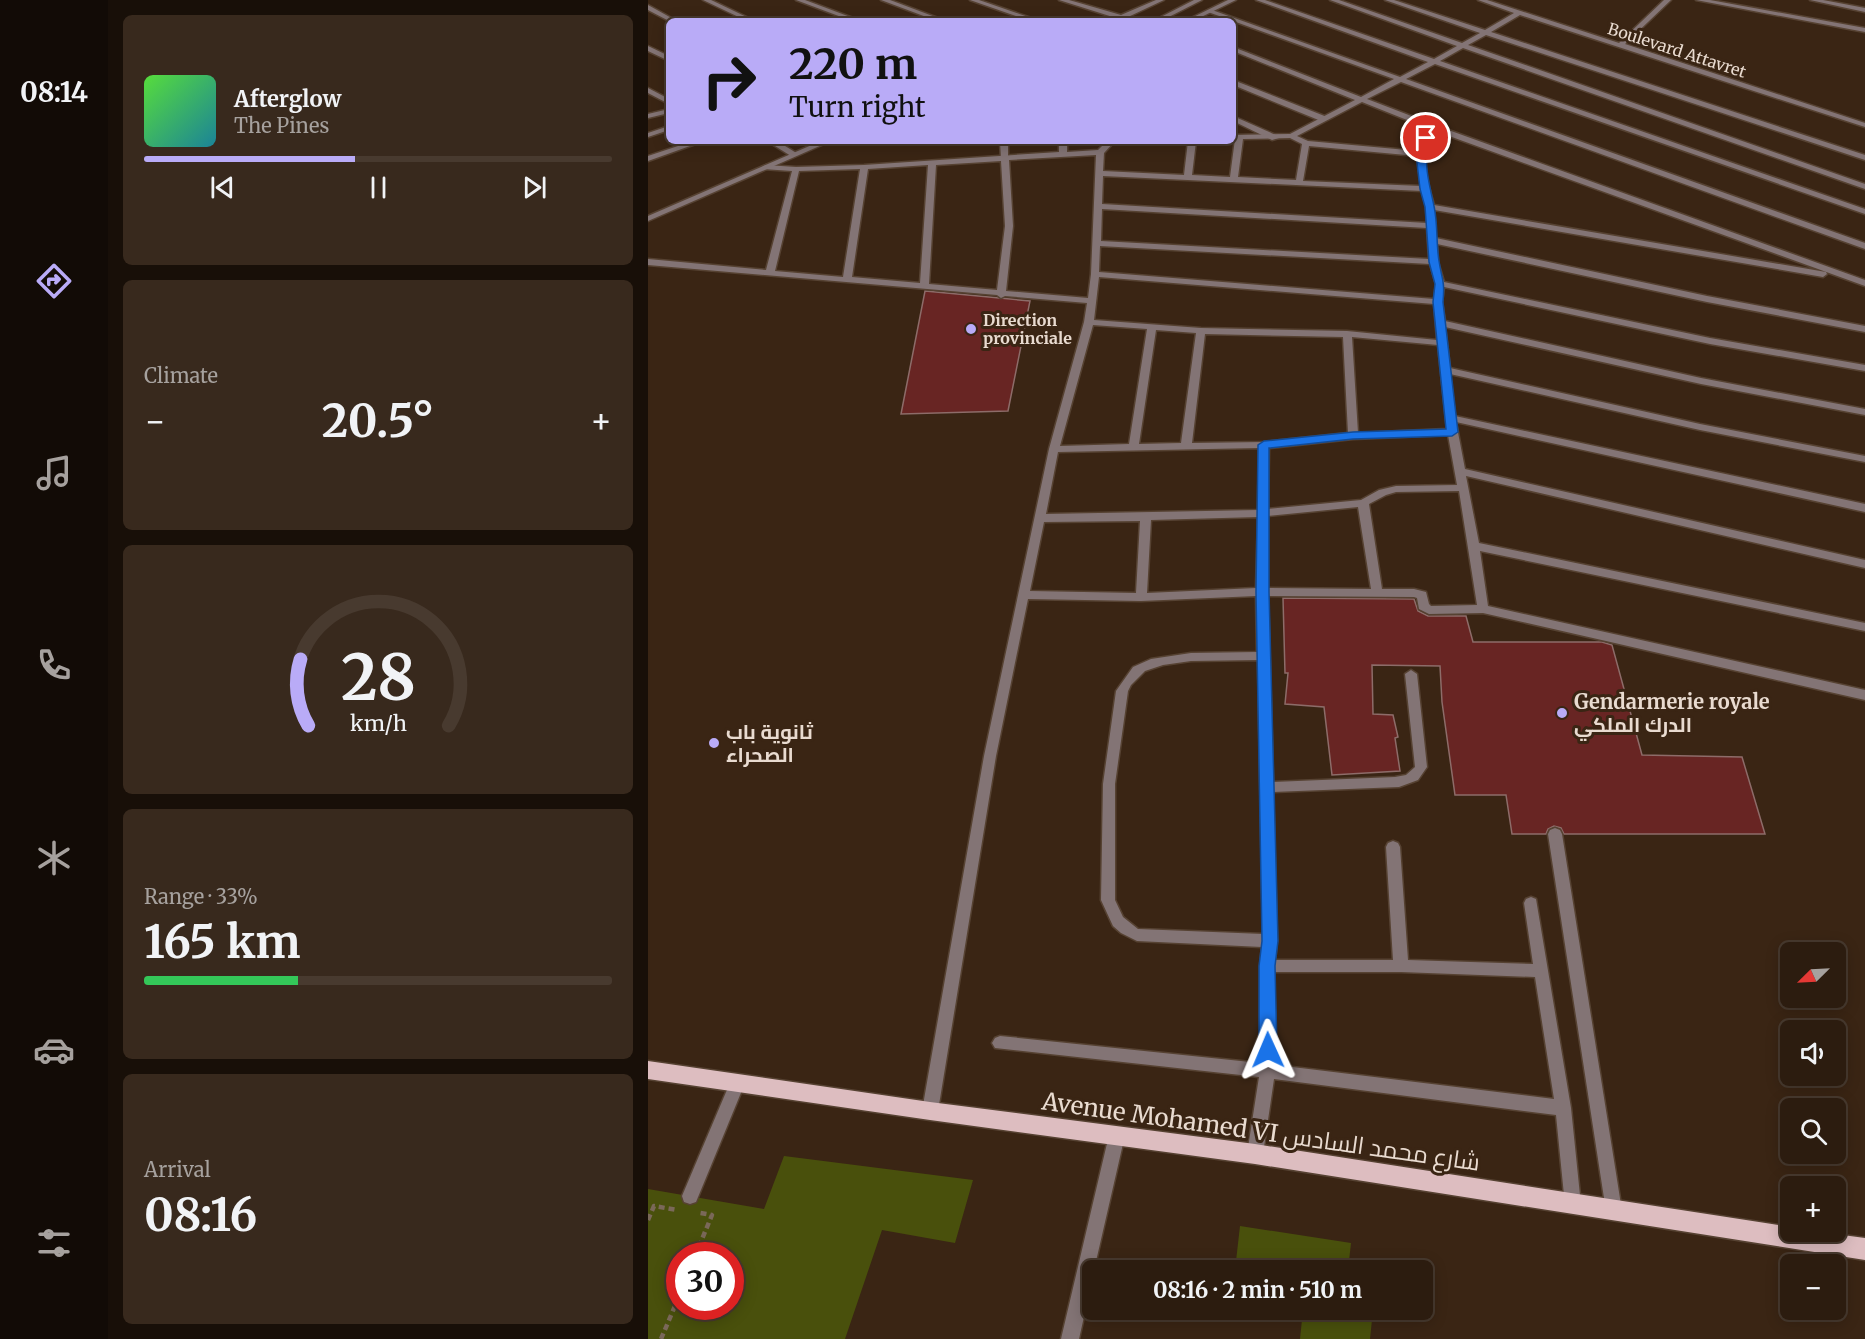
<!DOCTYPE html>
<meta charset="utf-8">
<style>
body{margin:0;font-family:Merriweather,Cairo,serif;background:#38291d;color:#f1f3f6;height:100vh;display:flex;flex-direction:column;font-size:22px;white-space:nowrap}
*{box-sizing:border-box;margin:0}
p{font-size:20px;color:#a6a19e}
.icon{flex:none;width:33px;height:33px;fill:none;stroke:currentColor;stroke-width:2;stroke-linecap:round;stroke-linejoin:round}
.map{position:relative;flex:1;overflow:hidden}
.side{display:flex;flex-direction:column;gap:15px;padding:15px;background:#180f08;width:540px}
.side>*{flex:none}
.hud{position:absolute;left:18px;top:18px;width:570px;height:126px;border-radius:9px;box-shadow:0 3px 15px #0003,0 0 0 2px #483a2f;background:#b9abf7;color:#111;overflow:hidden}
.needle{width:39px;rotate:246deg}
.fabs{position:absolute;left:1132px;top:942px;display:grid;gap:12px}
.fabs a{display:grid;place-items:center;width:66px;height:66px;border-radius:9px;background:#2c1c0f;box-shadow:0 3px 15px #0003,0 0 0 2px #483a2f;font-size:30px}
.speed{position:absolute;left:18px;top:1242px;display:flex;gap:12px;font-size:30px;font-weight:700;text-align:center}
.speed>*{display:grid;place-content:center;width:78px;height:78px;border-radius:50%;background:#2c1c0f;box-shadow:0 3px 15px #0003,0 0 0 2px #483a2f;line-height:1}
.speed .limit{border:9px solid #d22;background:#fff;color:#111}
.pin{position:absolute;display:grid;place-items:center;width:51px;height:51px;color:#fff;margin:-26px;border:3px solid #fff;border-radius:50%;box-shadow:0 2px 6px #0007}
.me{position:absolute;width:66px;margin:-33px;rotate:359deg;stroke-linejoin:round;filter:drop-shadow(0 0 4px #0008)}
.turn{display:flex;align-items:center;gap:21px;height:126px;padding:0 24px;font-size:27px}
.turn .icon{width:78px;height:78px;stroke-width:2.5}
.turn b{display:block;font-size:42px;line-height:51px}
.big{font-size:45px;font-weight:700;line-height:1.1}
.side .card{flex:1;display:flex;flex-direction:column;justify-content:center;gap:9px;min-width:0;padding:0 21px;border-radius:9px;background:#38291d}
.side .dial{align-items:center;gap:0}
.dial svg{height:156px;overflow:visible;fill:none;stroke:#483a2f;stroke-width:7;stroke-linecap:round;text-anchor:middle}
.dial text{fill:#f1f3f6;stroke:none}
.song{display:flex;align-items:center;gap:18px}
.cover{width:72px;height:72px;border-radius:9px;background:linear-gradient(135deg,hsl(110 70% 55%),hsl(190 70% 35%))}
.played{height:6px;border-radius:3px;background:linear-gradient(90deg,#b9abf7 45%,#483a2f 45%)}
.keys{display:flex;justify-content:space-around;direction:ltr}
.heat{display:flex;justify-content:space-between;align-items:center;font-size:33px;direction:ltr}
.charge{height:9px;border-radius:4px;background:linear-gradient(90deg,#34c759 33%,#483a2f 0)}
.trip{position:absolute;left:434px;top:1260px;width:351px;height:60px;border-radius:9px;background:#2c1c0f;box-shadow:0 3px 15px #0003,0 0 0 2px #483a2f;font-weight:700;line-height:60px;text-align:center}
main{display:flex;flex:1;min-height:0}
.tabs{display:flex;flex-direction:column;width:108px;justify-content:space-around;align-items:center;background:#120b06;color:#a6a19e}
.tabs .icon{width:42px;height:42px}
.tabs .active{color:#b9abf7}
.tabs b{font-size:27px;color:#f1f3f6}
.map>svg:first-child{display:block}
</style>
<main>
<nav class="tabs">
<b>08:14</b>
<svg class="icon active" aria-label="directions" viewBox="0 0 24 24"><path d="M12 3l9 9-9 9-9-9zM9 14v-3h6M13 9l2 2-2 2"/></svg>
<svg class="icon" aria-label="music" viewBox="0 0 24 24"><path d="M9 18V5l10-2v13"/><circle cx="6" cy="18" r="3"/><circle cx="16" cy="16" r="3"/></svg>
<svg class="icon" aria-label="phone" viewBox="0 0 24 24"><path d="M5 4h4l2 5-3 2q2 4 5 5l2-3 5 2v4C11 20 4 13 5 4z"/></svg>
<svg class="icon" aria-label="climate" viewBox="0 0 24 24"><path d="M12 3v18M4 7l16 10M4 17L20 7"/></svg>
<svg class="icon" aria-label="car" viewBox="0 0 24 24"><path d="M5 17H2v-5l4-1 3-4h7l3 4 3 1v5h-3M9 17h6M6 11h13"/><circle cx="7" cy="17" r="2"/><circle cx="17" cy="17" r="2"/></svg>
<svg class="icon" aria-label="filters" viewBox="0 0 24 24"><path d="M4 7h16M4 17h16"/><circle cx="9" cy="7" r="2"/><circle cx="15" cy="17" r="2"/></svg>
</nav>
<section class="side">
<div class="card">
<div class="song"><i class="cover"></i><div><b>Afterglow</b><p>The Pines</p></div></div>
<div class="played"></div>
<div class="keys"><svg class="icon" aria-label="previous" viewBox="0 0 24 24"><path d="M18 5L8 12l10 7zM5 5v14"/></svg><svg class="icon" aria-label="pause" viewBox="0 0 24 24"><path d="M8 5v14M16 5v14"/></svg><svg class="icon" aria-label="next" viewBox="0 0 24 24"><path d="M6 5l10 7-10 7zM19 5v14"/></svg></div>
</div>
<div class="card"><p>Climate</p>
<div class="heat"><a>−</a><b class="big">20.5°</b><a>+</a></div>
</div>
<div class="card dial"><svg viewBox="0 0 100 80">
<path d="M14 69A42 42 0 1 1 86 69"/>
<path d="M14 69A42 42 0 0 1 10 35" stroke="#b9abf7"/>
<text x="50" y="56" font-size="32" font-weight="700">28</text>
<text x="50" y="72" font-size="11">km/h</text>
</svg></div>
<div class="card"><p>Range · 33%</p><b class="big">165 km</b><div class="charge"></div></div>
<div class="card"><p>Arrival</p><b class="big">08:16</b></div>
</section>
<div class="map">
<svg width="1217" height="1339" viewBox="0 0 1217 1339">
<rect width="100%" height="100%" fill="#3a2514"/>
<g fill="#49500c" fill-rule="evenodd">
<path d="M 136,1156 L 325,1180 L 307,1243 L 234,1230 L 197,1339 L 0,1339 L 0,1189 L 116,1209 ZM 32,1256 L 82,1256 L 82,1306 L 32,1306 Z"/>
<path d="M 592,1226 L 703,1243 L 700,1270 L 587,1270 Z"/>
<path d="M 655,1310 L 725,1310 L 722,1339 L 652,1339 Z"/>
</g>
<g fill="#682523" stroke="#8d6c69" stroke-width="1.5">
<path d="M 277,291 L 382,301 L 360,411 L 253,414 Z"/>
<path d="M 635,598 L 766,599 L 770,611 L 780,616 L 818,616 L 825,642 L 954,642 L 964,645 L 994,755 L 1094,757 L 1117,834 L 916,834 L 913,828 L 906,826 L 900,829 L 898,834 L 864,834 L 858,795 L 807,795 L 794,702 L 792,666 L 724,665 L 725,714 L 745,715 L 750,737 L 747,738 L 752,771 L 684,775 L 676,707 L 637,704 L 640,673 L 637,673 Z"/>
</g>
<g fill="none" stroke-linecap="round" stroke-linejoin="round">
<g stroke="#564232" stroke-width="3">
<g id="service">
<path d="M 580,0 L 588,0 L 545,21 L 537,21 Z"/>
<path d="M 585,80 L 679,117 L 680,119 L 673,121 L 585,85 Z"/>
<path d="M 585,116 L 630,136 L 631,138 L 624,140 L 585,121 Z"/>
<path d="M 352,141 L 360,141 L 360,161 L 353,159 Z"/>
<path d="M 89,1076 L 94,1078 L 97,1083 L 48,1202 L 42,1204 L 36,1202 L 34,1196 L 84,1078 Z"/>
<path d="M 469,1127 L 475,1129 L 477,1135 L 446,1270 L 444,1270 L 444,1281 L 431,1339 L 413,1339 L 461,1135 L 463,1129 Z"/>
</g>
</g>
<g stroke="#564232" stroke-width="3">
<g id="minor">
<path d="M 55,0 L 63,0 L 107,21 L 99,21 Z"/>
<path d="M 148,0 L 157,0 L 213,21 L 204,21 Z"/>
<path d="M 233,0 L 242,0 L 298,21 L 289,21 Z"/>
<path d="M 322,0 L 331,0 L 392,21 L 382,21 Z"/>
<path d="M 411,0 L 421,0 L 473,15 L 508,0 L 516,0 L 480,17 L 488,21 L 469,20 L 468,18 Z"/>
<path d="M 608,0 L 617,0 L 786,59 L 809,46 L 682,0 L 691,0 L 814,43 L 832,33 L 737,0 L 746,0 L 837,30 L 866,13 L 830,0 L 839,0 L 971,43 L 1016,0 L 1023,0 L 977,44 L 1217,123 L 1217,127 L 872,15 L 843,32 L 1217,155 L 1217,160 L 838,35 L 820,45 L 1217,184 L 1217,189 L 815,48 L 792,61 L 1217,209 L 1217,214 L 787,64 L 758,79 L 1217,243 L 1217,249 L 753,82 L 719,99 L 792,127 L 1217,280 L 1217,286 L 790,132 C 769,149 779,182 786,205 L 1178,272 L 1179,274 L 1175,277 L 786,210 L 788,238 L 1059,296 L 1217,326 L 1217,332 L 1059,302 L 789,244 L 790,262 L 796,282 L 1062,338 L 1217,365 L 1217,371 L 1062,344 L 796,287 L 794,302 L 797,321 L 1053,378 L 1217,409 L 1217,415 L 1053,384 L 797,327 L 802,368 L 1052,424 L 1217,456 L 1217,462 L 1052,430 L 802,374 L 807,416 L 1217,504 L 1217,512 L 808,422 L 817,469 L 1217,560 L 1217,568 L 818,476 L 831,543 L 1217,623 L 1217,631 L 832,551 L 840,606 L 1217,690 L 1217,700 L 835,613 L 781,614 L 771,609 L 769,598 L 766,597 L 620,596 L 625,782 L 747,777 L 758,775 L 767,767 L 757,674 L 763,670 L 769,674 L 779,767 L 770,780 L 751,787 L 625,792 L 629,941 L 627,960 L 745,960 L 738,847 L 740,843 L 745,841 L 750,843 L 752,847 L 760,960 L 885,964 L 876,903 L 878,899 L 883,897 L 888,899 L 923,1108 L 933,1205 L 931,1211 L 925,1213 L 919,1211 L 917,1205 L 908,1115 L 626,1079 L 615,1154 L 613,1160 L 607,1162 L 601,1160 L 599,1154 L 611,1077 L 347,1048 L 344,1043 L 347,1038 L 352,1036 L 612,1063 L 612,966 L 614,947 L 489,941 L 473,933 L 465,926 L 453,900 L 455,784 L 468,691 L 485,667 L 503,659 L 543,653 L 609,652 L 608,596 L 493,601 L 380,599 L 348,756 L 290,1111 L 288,1116 L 282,1119 L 276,1116 L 274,1111 L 336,756 L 401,449 L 436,322 L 439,303 L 357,296 L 353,298 L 349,295 L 0,265 L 0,259 L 118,270 L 144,171 L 115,169 L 114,167 L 118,165 L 148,167 L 216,165 L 411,152 L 411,141 L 419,141 L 419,152 L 450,150 L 459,141 L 467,141 L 456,153 L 455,171 L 536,175 L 540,141 L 548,141 L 544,175 L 582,177 L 587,139 L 585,139 L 585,135 L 642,134 L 707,100 L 585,51 L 585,47 L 713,97 L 746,79 L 560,12 L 560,10 L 564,10 L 752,77 L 780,62 ZM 714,102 L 784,130 L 774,138 L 770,151 L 660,141 L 649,136 ZM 642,138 L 654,144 L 648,180 L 590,177 L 595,139 ZM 661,146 L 769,156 L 773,186 L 655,181 ZM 448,155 L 443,274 L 440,298 L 358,291 L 365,226 L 361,160 ZM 353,161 L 357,226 L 349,290 L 281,284 L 288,165 ZM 280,165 L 272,283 L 204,277 L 220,169 ZM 212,169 L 195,277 L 127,271 L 151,171 ZM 455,176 L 774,191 L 778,207 L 779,223 L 454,204 ZM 454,209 L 779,228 L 781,259 L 453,241 ZM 452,246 L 782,264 L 788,284 L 786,299 L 451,272 ZM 451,277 L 786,304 L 789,340 L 699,331 L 553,328 L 446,320 ZM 445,325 L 499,329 L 481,444 L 412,446 ZM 508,330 L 548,333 L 533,443 L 491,444 ZM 557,334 L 695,337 L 700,433 L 616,442 L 544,443 ZM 704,337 L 790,345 L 799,429 L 710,433 ZM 800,435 L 809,485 L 748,486 L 731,490 L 713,500 L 620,509 L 621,448 L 705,439 ZM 611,448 L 610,510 L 398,514 L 410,452 ZM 811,491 L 829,605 L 783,606 L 781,604 L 778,592 L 766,589 L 734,589 L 721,504 L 738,495 L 748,492 ZM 710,507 L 723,589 L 620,588 L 620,516 ZM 610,517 L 608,588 L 499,593 L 503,520 ZM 492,521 L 488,593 L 382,591 L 396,522 ZM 610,660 L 615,934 L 490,929 L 475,917 L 467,900 L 467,784 L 480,691 L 483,685 L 497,671 L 515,665 L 543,661 ZM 626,972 L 753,972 L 887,977 L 906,1099 L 628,1065 Z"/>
<path d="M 1048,0 L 1062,0 L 1217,28 L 1217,32 Z"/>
<path d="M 1162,0 L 1175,0 L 1217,8 L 1217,12 Z"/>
<path d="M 0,5 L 27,20 L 28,21 L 21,21 L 0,10 Z"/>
<path d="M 0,46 L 21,56 L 21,61 L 0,51 Z"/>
<path d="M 0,88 L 21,99 L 21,104 L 0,93 Z"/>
<path d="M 21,109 L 21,113 L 0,118 L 0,114 Z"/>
<path d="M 21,126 L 21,130 L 0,137 L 0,133 Z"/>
<path d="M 45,141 L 56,141 L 0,161 L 0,156 Z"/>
<path d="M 119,141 L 129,141 L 150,154 L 143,156 Z"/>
<path d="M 907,828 L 912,830 L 914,834 L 974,1211 L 972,1217 L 966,1219 L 960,1217 L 958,1211 L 900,834 L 902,830 Z"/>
</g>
</g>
<g stroke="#564232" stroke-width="3">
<g id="tertiary">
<path d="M 546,0 L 554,0 L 513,21 L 505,21 Z"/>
<path d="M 173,141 L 183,141 L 0,221 L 0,216 Z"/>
</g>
</g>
<g stroke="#564232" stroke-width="3">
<path id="primary" d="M 0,1061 L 282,1102 L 607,1144 L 1143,1227 L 1143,1232 L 1172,1232 L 1217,1238 L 1217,1260 L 607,1164 L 282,1120 L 0,1079 Z"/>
</g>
<g stroke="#7a6859" stroke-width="4.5" stroke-dasharray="6 4" stroke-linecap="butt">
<path d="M 0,1220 L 6,1206 L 29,1210"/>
<path d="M 47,1256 L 64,1215 L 52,1213"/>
<path d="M 13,1339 L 32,1294"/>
</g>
<use href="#service" fill="#837475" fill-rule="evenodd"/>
<use href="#minor" fill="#837475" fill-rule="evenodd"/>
<use href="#tertiary" fill="#837475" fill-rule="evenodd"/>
<use href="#primary" fill="#ddbdc0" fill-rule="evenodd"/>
</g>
<path fill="#1a73e8" stroke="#114b97" stroke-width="1.5" d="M 778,135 L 783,138 C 774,163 781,181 786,206 C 790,224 788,243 791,261 C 794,280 797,281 795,302 L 810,432 L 804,436 L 705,439 L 621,448 L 621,592 L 630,941 L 627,966 L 629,1050 L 626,1056 L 620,1058 L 614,1056 L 611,1050 L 611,966 L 614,941 L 608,592 L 610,445 L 616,441 L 705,432 L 798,429 L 785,302 L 787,284 L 781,262 L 777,207 L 772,189 L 768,154 L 774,138 Z"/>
<g fill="#b9abf7" stroke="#3a2514" stroke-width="2">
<circle cx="323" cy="329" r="6"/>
<circle cx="914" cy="713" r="6"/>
<circle cx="66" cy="743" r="6"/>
</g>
<g text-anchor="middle" stroke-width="6" stroke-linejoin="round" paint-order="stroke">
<g font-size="16" fill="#e9dbd0" stroke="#3a2514">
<text transform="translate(1029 50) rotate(18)" y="6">Boulevard Attavret</text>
</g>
<g font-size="16" font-weight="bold" fill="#e9dbd0" stroke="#3a2514" text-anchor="start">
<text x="335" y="326">Direction<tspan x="335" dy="18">provinciale</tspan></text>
</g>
<g font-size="20" font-weight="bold" fill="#e9dbd0" stroke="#3a2514" text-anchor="start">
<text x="926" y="709">Gendarmerie royale<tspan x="926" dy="23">الدرك الملكي</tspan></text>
<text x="78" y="739">ثانوية باب<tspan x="78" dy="23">الصحراء</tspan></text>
</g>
<g font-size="24" fill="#e9dbd0" stroke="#3a2514">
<text transform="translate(613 1132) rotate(8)" y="8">Avenue Mohamed VI شارع محمد السادس</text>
</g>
</g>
</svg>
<div class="fabs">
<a><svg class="needle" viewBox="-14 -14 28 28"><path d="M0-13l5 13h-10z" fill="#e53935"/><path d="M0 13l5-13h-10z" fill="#a6a19e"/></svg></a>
<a><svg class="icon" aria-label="sound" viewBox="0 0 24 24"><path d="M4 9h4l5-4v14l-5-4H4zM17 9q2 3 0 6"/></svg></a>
<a><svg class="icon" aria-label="search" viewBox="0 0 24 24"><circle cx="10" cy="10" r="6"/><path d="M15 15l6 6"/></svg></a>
<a>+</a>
<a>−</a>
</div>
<div class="speed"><div class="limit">30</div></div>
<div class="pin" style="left:778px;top:138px;background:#d93025"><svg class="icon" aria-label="arrive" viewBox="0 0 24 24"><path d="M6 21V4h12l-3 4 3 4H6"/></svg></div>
<svg class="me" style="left:620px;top:1050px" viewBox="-20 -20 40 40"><path d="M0-17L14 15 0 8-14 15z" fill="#1a73e8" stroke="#fff" stroke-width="4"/></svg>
<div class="trip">08:16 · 2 min · 510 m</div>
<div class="hud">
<div class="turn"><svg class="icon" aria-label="right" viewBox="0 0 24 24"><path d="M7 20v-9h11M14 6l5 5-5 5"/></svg><div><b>220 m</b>Turn right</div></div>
</div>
</div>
</main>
